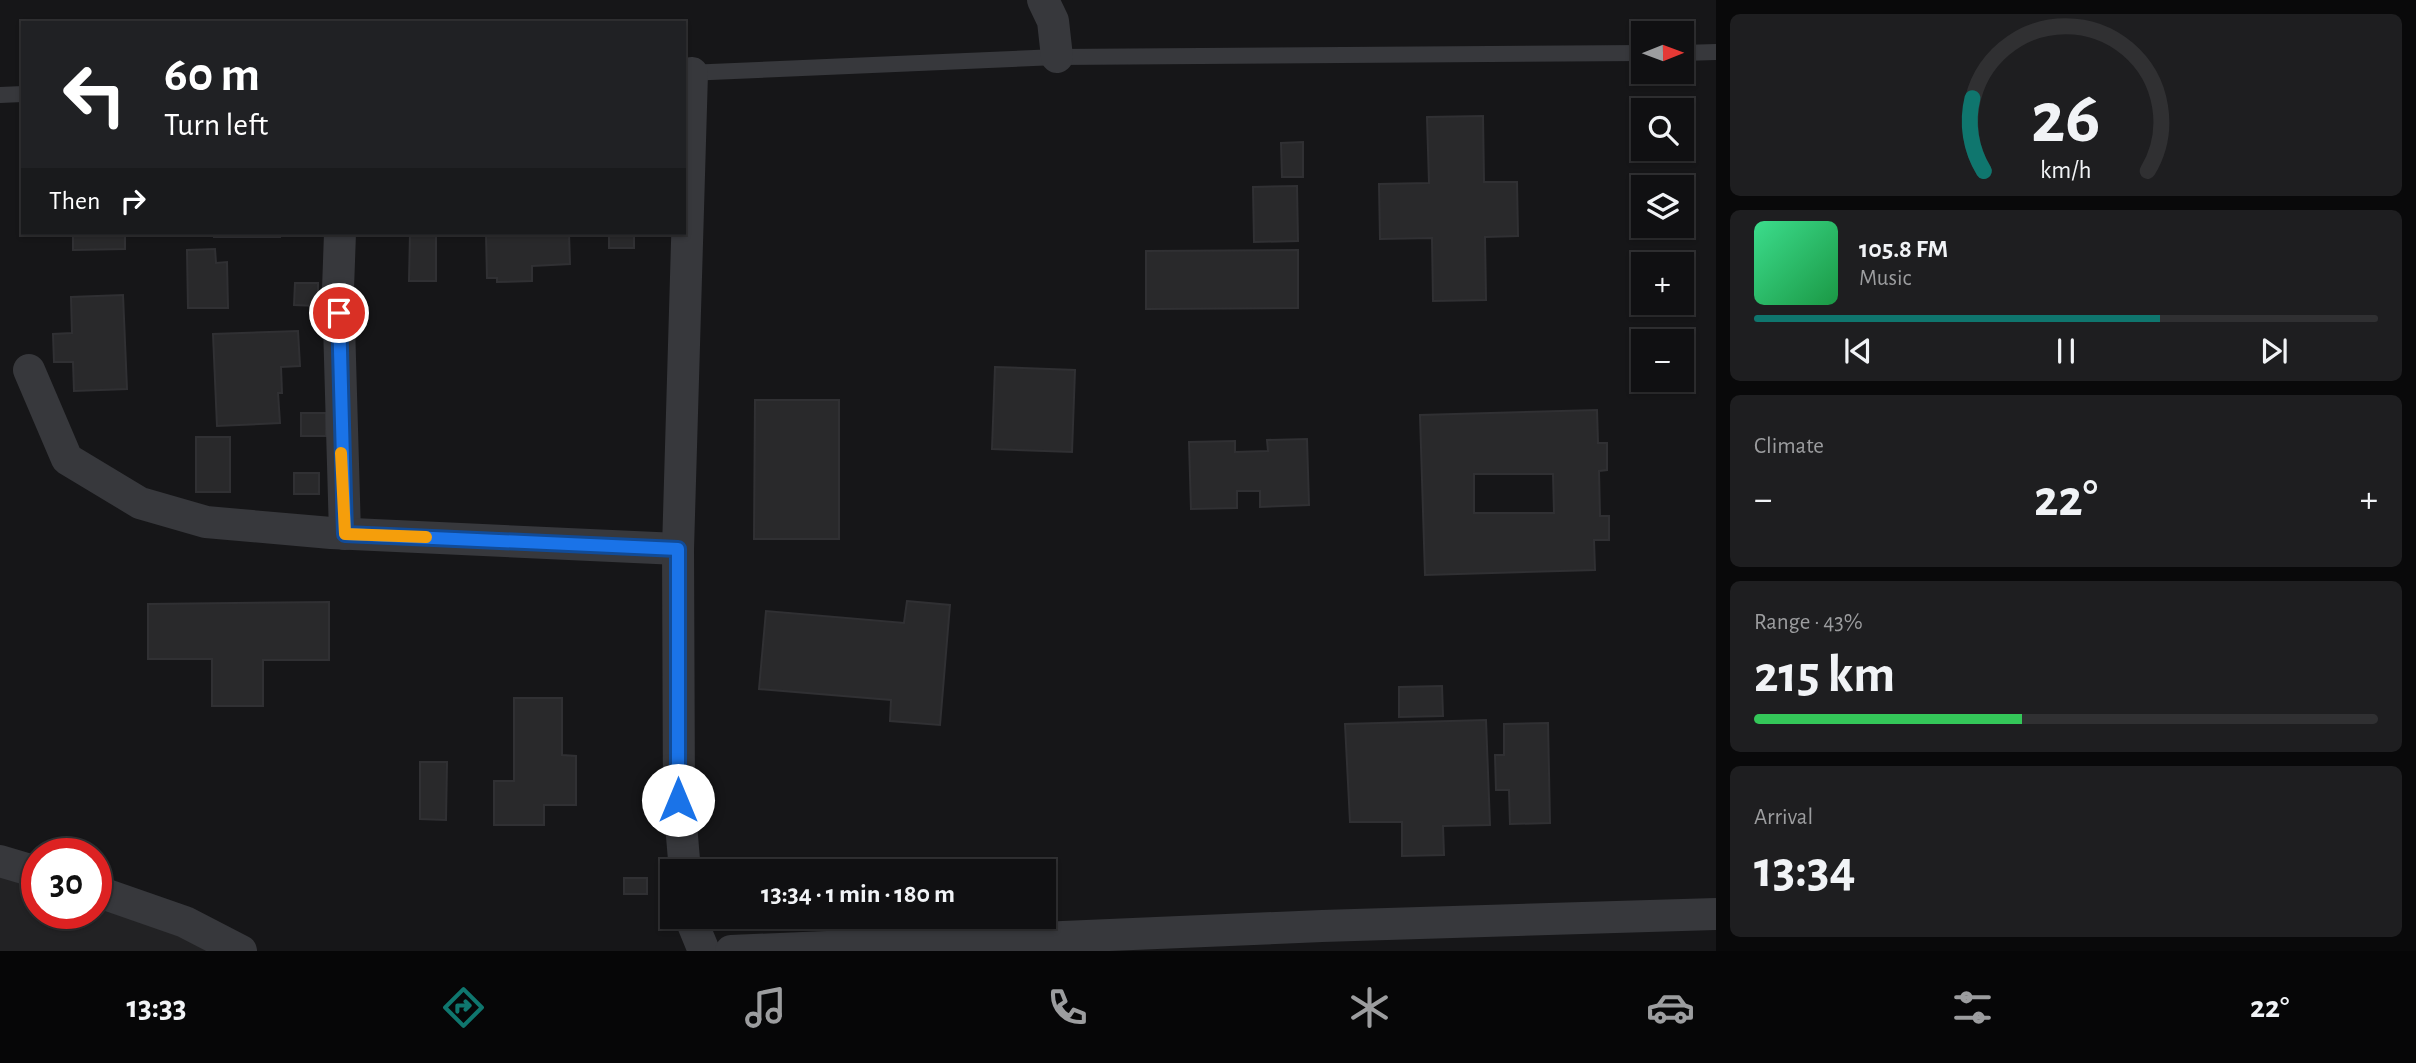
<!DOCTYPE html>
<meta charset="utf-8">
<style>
body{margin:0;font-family:"Alegreya Sans",sans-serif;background:#1e1e20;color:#f1f3f6;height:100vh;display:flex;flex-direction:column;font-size:26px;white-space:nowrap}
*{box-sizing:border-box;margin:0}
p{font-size:23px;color:#9c9d9f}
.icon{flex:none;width:38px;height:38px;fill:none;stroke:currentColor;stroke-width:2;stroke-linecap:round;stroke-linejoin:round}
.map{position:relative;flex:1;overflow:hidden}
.drawer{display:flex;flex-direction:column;gap:14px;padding:14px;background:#09090a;width:700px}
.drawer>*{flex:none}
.hud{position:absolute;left:21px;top:21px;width:665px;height:214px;border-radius:0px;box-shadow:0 2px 5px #0004,0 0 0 2px #303032;background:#202124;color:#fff;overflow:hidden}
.needle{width:46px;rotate:89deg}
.buttons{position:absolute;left:1631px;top:21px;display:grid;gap:14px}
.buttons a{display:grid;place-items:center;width:63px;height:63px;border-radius:0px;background:#101012;box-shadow:0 2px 5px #0004,0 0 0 2px #303032;font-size:35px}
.speed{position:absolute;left:21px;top:838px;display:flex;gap:14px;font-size:35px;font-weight:700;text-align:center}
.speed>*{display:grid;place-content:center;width:91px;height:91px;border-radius:50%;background:#101012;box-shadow:0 2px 5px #0004,0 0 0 2px #303032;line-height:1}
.speed .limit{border:10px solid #d22;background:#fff;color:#111}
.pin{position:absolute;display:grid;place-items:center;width:60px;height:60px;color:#fff;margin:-30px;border:4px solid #fff;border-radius:50%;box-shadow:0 2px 7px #0007}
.me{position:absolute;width:77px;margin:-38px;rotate:0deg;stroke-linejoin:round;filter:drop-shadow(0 0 5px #0008)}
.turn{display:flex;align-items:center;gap:24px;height:147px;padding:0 28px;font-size:32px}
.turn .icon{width:91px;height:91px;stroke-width:2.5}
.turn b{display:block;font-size:49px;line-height:60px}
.then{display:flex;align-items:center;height:66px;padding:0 28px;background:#0003;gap:14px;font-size:26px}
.big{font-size:52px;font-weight:600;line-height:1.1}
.drawer .card{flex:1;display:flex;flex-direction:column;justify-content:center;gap:10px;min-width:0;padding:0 24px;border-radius:10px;background:#1e1e20}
.drawer .dial{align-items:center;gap:0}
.dial svg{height:182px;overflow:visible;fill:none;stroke:#303032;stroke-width:7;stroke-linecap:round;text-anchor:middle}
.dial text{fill:#f1f3f6;stroke:none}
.song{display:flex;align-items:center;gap:21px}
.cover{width:84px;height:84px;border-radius:10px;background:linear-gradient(135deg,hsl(150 70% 55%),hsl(140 70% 35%))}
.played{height:7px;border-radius:4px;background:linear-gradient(90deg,#0f766e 65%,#303032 65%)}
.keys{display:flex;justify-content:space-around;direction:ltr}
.heat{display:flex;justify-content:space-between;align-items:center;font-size:38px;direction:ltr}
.charge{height:10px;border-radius:5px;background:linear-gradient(90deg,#34c759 43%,#303032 0)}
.trip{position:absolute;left:660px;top:859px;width:396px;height:70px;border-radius:0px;background:#101012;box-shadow:0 2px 5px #0004,0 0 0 2px #303032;font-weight:600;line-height:70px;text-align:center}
.tab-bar{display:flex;height:112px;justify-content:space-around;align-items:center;background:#060607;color:#9c9d9f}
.tab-bar .icon{width:49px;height:49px}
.tab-bar .selected{color:#0f766e}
.tab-bar b{font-size:32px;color:#f1f3f6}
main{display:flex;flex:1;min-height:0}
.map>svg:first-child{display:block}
</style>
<main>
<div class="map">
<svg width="1716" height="951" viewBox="0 0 1716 951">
<rect width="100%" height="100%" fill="#161618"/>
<path fill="#222224" d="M 0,859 L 37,872 L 37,914 L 96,914 L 96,892 L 209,930 L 257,951 L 0,951 Z"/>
<g fill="#29292b" stroke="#303033" stroke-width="2" fill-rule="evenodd">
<path d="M 1483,116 L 1484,182 L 1517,182 L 1518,236 L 1485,237 L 1486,300 L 1433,301 L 1432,238 L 1380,239 L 1379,184 L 1429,183 L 1427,117 Z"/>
<path d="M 1303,142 L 1303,177 L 1282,177 L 1281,143 Z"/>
<path d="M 1297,186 L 1298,241 L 1254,242 L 1253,187 Z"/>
<path d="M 73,233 L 125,233 L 125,249 L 73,250 Z"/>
<rect x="214" y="233" width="66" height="4"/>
<path d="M 410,233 L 436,233 L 436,281 L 409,281 Z"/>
<path d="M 486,233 L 569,233 L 570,264 L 532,266 L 532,281 L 497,282 L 497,278 L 487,278 Z"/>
<rect x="609" y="233" width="25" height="15"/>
<path d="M 215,249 L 216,263 L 227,262 L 228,308 L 188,308 L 187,250 Z"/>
<path d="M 1298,250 L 1298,308 L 1146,309 L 1146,251 Z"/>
<path d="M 295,283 L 318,283 L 318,306 L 294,305 Z"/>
<path d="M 123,295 L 127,389 L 74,391 L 73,362 L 54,362 L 53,334 L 72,333 L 71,297 Z"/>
<path d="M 298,331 L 300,366 L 281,367 L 282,393 L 278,393 L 280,423 L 217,426 L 213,334 Z"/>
<path d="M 995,367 L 1075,370 L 1072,452 L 992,449 Z"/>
<path d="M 755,400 L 839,400 L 839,539 L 754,539 Z"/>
<path d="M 1597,410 L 1598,443 L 1607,443 L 1607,470 L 1599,471 L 1600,516 L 1609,516 L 1609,540 L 1594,540 L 1595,570 L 1425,575 L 1420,415 ZM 1474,474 L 1553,474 L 1554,513 L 1474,513 Z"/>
<rect x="301" y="413" width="25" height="23"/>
<rect x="196" y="437" width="34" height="55"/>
<path d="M 1307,439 L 1309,505 L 1260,507 L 1260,491 L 1237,491 L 1237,508 L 1191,509 L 1189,442 L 1235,441 L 1235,452 L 1268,451 L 1267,440 Z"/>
<rect x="294" y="473" width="25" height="21"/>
<path d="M 907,601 L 950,605 L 940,725 L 890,721 L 891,700 L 759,689 L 766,611 L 904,623 Z"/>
<path d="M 329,602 L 329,660 L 263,660 L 263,706 L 212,706 L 212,659 L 148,659 L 148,604 Z"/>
<path d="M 1442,686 L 1443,716 L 1399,717 L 1399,687 Z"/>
<path d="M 514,698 L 562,698 L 562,755 L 576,756 L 576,805 L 544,805 L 544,825 L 494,825 L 494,781 L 514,781 Z"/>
<path d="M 1486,720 L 1490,825 L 1443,826 L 1444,855 L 1402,856 L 1402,822 L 1350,822 L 1345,724 Z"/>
<path d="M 1548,723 L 1550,823 L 1510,824 L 1509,790 L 1496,790 L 1495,755 L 1504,755 L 1504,724 Z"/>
<path d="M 420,762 L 447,762 L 446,820 L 420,819 Z"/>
<rect x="624" y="878" width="23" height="16"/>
</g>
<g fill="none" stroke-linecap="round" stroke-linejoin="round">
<g stroke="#37383c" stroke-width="16">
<path d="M 1682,53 L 1716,52"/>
<path d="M 687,73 L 1057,57 L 1643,53"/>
<path d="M 0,95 L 23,94"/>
</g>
<g stroke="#37383c" stroke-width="32">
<path d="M 1043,0 L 1053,21 L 1057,57"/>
<path d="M 340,233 L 338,289 L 345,534"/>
<path d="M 29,370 L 67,459 L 140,503 L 206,522 L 331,533 L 678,549"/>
<path d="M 0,861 L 37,872"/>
<path d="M 685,872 L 679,800 L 678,549 L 692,73"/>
<path d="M 96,891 L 185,922 L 241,951"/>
<path d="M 690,917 L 704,951"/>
<path d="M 731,951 L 1322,926 L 1716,914"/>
</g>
</g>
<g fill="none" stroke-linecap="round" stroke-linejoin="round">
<g stroke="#114b97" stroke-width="18">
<path id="route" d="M 339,313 L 345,534 L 678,549 L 678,800"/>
</g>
<use href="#route" stroke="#1a73e8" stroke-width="12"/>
<path stroke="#f59e0b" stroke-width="12" d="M 341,453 L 345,534 L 426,537"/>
</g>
</svg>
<div class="buttons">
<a><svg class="needle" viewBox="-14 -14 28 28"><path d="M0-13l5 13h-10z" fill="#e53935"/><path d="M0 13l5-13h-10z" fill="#9c9d9f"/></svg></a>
<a><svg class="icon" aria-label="search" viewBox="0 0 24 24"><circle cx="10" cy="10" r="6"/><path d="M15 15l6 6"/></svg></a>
<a><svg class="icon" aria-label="layers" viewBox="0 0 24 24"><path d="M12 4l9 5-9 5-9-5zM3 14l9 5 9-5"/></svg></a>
<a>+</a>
<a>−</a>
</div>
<div class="speed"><div class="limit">30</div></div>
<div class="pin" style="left:339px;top:313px;background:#d93025"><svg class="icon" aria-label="arrive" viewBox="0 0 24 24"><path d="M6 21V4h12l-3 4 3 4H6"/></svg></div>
<svg class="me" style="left:678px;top:800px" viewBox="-20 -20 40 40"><circle r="19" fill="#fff"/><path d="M0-13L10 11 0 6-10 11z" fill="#1a73e8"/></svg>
<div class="trip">13:34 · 1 min · 180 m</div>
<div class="hud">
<div class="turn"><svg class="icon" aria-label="left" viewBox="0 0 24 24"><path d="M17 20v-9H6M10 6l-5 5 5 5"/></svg><div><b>60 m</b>Turn left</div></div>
<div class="then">Then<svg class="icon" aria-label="right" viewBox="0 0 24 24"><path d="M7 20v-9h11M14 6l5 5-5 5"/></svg></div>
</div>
</div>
<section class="drawer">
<div class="card dial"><svg viewBox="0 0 100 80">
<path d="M14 69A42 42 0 1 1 86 69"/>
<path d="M14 69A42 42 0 0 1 9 37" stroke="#0f766e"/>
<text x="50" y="56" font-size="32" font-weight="700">26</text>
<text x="50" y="72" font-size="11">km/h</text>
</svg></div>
<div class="card">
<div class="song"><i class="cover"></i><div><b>105.8 FM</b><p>Music</p></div></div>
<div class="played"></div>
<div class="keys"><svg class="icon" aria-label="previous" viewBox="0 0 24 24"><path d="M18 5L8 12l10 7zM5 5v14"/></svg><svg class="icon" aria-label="pause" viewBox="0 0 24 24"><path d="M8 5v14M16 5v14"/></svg><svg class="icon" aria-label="next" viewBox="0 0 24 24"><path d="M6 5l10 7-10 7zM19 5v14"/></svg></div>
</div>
<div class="card"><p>Climate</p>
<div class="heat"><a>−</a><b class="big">22°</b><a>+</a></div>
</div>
<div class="card"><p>Range · 43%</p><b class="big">215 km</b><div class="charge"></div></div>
<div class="card"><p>Arrival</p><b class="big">13:34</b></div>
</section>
</main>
<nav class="tab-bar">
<b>13:33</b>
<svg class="icon selected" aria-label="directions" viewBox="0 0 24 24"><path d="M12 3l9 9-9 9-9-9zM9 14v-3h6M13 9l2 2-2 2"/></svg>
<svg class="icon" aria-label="music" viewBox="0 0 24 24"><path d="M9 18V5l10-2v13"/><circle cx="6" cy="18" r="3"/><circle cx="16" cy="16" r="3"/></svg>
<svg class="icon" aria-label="phone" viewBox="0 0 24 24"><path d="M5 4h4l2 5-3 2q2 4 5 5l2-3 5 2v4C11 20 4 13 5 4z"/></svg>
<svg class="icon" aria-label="climate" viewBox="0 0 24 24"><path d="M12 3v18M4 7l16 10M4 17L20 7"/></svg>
<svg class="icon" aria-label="car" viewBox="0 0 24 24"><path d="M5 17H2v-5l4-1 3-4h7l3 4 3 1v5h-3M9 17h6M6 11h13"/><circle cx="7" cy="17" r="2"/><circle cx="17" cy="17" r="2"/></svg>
<svg class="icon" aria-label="filters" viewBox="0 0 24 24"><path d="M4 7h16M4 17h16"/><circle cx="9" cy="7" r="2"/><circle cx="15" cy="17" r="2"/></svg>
<b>22°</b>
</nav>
